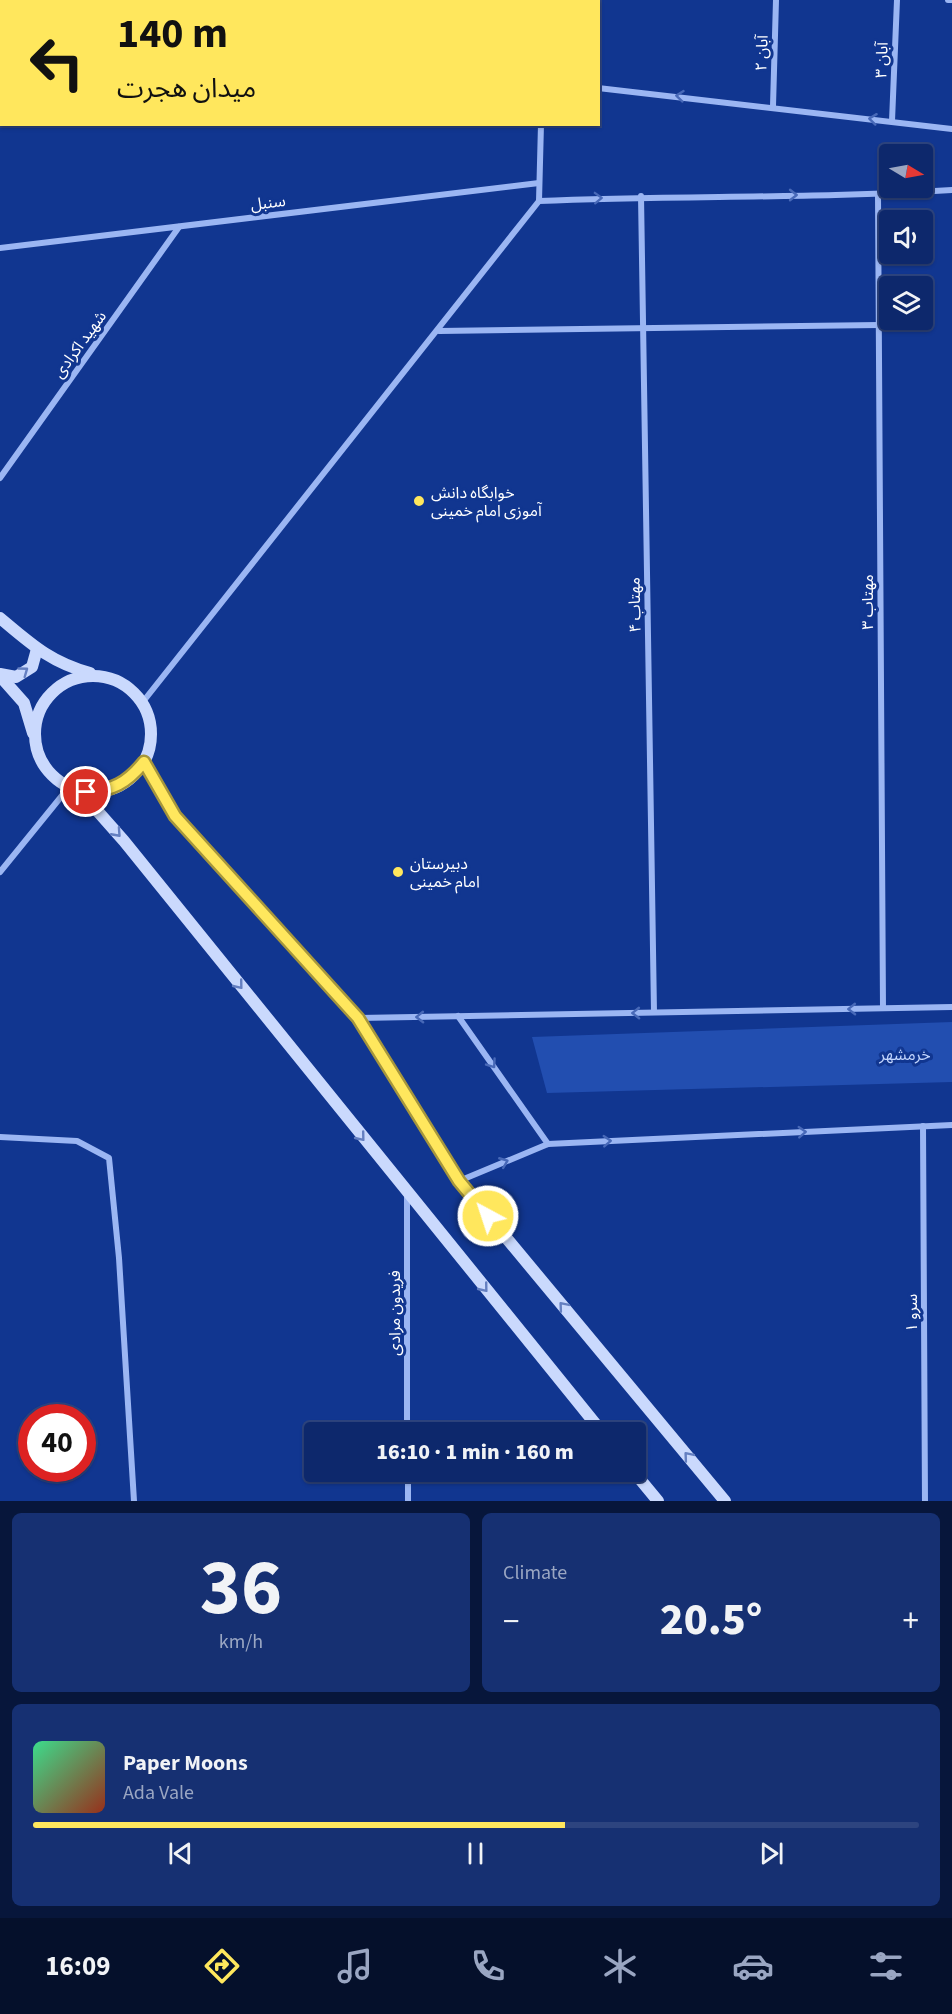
<!DOCTYPE html>
<meta charset="utf-8">
<style>
body{margin:0;font-family:"Source Sans 3","Noto Sans Arabic",sans-serif;background:#163072;color:#f1f3f6;height:100vh;display:flex;flex-direction:column;font-size:22px;white-space:nowrap}
*{box-sizing:border-box;margin:0}
p{font-size:20px;color:#9aa6c2}
.icon{flex:none;width:33px;height:33px;fill:none;stroke:currentColor;stroke-width:2;stroke-linecap:round;stroke-linejoin:round}
.map{position:relative;height:1501px;overflow:hidden}
.side{display:flex;flex-direction:column;gap:12px;padding:12px;background:#07163b;flex:1}
.side>*{flex:none}
.top-card{position:absolute;left:0px;top:0px;width:600px;height:126px;box-shadow:0 2px 4px #0004,0 0 0 2px #2d447f;background:#ffe75d;color:#111;overflow:hidden}
.needle{width:39px;rotate:100deg}
.buttons{position:absolute;left:879px;top:144px;display:grid;gap:12px}
.buttons a{display:grid;place-items:center;width:54px;height:54px;border-radius:6px;background:#0d286c;box-shadow:0 2px 4px #0004,0 0 0 2px #2d447f;font-size:30px}
.speed{position:absolute;left:18px;top:1404px;display:flex;gap:12px;font-size:30px;font-weight:700;text-align:center}
.speed>*{display:grid;place-content:center;width:78px;height:78px;border-radius:50%;background:#0d286c;box-shadow:0 2px 4px #0004,0 0 0 2px #2d447f;line-height:1}
.speed .limit{border:9px solid #d22;background:#fff;color:#111}
.pin{position:absolute;display:grid;place-items:center;width:51px;height:51px;color:#fff;margin:-26px;border:3px solid #fff;border-radius:50%;box-shadow:0 2px 6px #0007}
.me{position:absolute;width:66px;margin:-33px;rotate:320deg;stroke-linejoin:round;filter:drop-shadow(0 0 4px #0008)}
.turn{display:flex;align-items:center;gap:21px;height:126px;padding:0 18px;font-size:27px}
.turn .icon{width:78px;height:78px;stroke-width:2.5}
.turn b{display:block;font-size:42px;line-height:51px}
.big{font-size:45px;font-weight:800;line-height:1.1}
.side .tile{flex:1;display:flex;flex-direction:column;justify-content:center;gap:9px;min-width:0;padding:0 21px;border-radius:9px;background:#163072}
.side .dial{align-items:center;gap:0}
.dial b{font-size:78px;line-height:1}
.song{display:flex;align-items:center;gap:18px}
.cover{width:72px;height:72px;border-radius:9px;background:linear-gradient(135deg,hsl(150 70% 55%),hsl(10 70% 35%))}
.played{height:6px;border-radius:3px;background:linear-gradient(90deg,#ffe75d 60%,#2d447f 60%)}
.keys{display:flex;justify-content:space-around;direction:ltr}
.heat{display:flex;justify-content:space-between;align-items:center;font-size:33px;direction:ltr}
.side .tiles{flex:1;display:grid;gap:12px;grid-template-columns:1fr 1fr}
.tile:last-child{grid-column:span 2}
.trip{position:absolute;left:304px;top:1422px;width:342px;height:60px;border-radius:6px;background:#0d286c;box-shadow:0 2px 4px #0004,0 0 0 2px #2d447f;font-weight:800;line-height:60px;text-align:center}
.dock{display:flex;height:96px;justify-content:space-around;align-items:center;background:#05102b;color:#9aa6c2}
.dock .icon{width:42px;height:42px}
.dock .on{color:#ffe75d}
.dock b{font-size:27px;color:#f1f3f6}
.map>svg:first-child{display:block}
</style>
<div class="map">
<svg width="952" height="1501" viewBox="0 0 952 1501">
<rect width="100%" height="100%" fill="#113690"/>
<path fill="#224eb0" d="M 952,1022 L 952,1082 L 547,1093 L 532,1037 Z"/>
<g fill="none" stroke-linecap="round" stroke-linejoin="round">
<g stroke="#9bb6f3" stroke-width="6">
<path d="M 948,0 L 952,0"/>
<path d="M 543,2 L 543,0"/>
<path d="M 598,88 L 952,129"/>
<path d="M 773,106 L 776,0"/>
<path d="M 892,121 L 897,0"/>
<path d="M 878,195 L 883,1008"/>
<path d="M 641,196 L 654,1012"/>
<path d="M 539,201 C 677,195 815,199 952,190"/>
<path d="M 0,248 L 539,183"/>
<path d="M 439,331 L 879,325"/>
<path d="M 0,478 L 179,227"/>
<path d="M 142,703 L 539,201 L 541,124"/>
<path d="M 0,872 L 69,787"/>
<path d="M 458,1016 L 548,1144"/>
<path d="M 359,1018 L 952,1007"/>
<path d="M 923,1126 L 925,1501"/>
<path d="M 0,1137 L 77,1141 L 109,1158 L 119,1258 L 134,1501"/>
<path d="M 459,1181 L 548,1144 L 952,1125"/>
<path d="M 407,1195 L 407,1432"/>
<path d="M 408,1472 L 408,1501"/>
</g>
<g stroke="#cad9fd" stroke-width="12">
<path d="M 0,618 C 31,644 50,662 90,673"/>
<path d="M 0,674 L 16,677 L 32,667 L 37,649"/>
<path d="M 0,676 L 24,703 L 33,733"/>
<circle cx="93" cy="734" r="58"/>
<path d="M 144,762 L 175,816 L 358,1018 L 459,1181 L 725,1501"/>
<path d="M 78,789 L 124,841 L 602,1432"/>
<path d="M 634,1472 L 658,1501"/>
</g>
</g>
<defs><path id="oneway-chevron" d="M-2-3.5L2.5 0L-2 3.5" fill="none" stroke-width="1.6" stroke-linecap="round" stroke-linejoin="round" transform="scale(1.5)"/></defs>
<g stroke="#4869b8">
<use href="#oneway-chevron" transform="translate(680 96) rotate(-174)"/>
<use href="#oneway-chevron" transform="translate(873 119) rotate(-173)"/>
<use href="#oneway-chevron" transform="translate(793 195)"/>
<use href="#oneway-chevron" transform="translate(598 198) rotate(-2)"/>
<use href="#oneway-chevron" transform="translate(852 1009) rotate(179)"/>
<use href="#oneway-chevron" transform="translate(636 1013) rotate(179)"/>
<use href="#oneway-chevron" transform="translate(420 1017) rotate(179)"/>
<use href="#oneway-chevron" transform="translate(492 1064) rotate(55)"/>
<use href="#oneway-chevron" transform="translate(802 1132) rotate(-3)"/>
<use href="#oneway-chevron" transform="translate(607 1141) rotate(-3)"/>
<use href="#oneway-chevron" transform="translate(504 1162) rotate(-22)"/>
</g>
<g stroke="#647fc1">
<use href="#oneway-chevron" transform="translate(24 671) rotate(-36)"/>
<use href="#oneway-chevron" transform="translate(117 833) rotate(48)"/>
<use href="#oneway-chevron" transform="translate(239 985) rotate(51)"/>
<use href="#oneway-chevron" transform="translate(361 1137) rotate(51)"/>
<use href="#oneway-chevron" transform="translate(484 1288) rotate(51)"/>
<use href="#oneway-chevron" transform="translate(563 1306) rotate(-130)"/>
<use href="#oneway-chevron" transform="translate(688 1456) rotate(-130)"/>
</g>
<g fill="none" stroke-linecap="round" stroke-linejoin="round">
<g stroke="#a6963c" stroke-width="15">
<path id="route" d="M 86,792 C 112,791 127,783 144,762 L 175,816 L 358,1018 L 459,1181 L 488,1216"/>
</g>
<use href="#route" stroke="#ffe75d" stroke-width="10"/>
</g>
<g fill="#ffe75d" stroke="#113690" stroke-width="2">
<circle cx="419" cy="501" r="6"/>
<circle cx="398" cy="872" r="6"/>
</g>
<g text-anchor="middle" stroke-width="6" stroke-linejoin="round" paint-order="stroke">
<g font-size="16" fill="#fff" stroke="#113690">
<text transform="translate(761 53) rotate(-88)" y="6">آبان ۲</text>
<text transform="translate(881 60) rotate(-88)" y="6">آبان ۳</text>
<text transform="translate(268 202) rotate(-7)" y="6">سنبل</text>
<text transform="translate(79 344) rotate(-54)" y="6">شهید اکرادی</text>
<text transform="translate(867 602) rotate(-90)" y="6">مهتاب ۳</text>
<text transform="translate(634 605) rotate(-91)" y="6">مهتاب ۴</text>
<text transform="translate(394 1313) rotate(-90)" y="6">فریدون مرادی</text>
<text transform="translate(911 1313) rotate(-90)" y="6">سرو ۱</text>
</g>
<g font-size="16" fill="#fff" stroke="#113690" text-anchor="start">
<text x="431" y="498">خوابگاه دانش<tspan x="431" dy="18">آموزی امام خمینی</tspan></text>
<text x="410" y="869">دبیرستان<tspan x="410" dy="18">امام خمینی</tspan></text>
</g>
<g font-size="16" fill="#c2d5fd" stroke="#113690">
<text x="905" y="1060">خرمشهر</text>
</g>
</g>
</svg>
<div class="buttons">
<a><svg class="needle" viewBox="-14 -14 28 28"><path d="M0-13l5 13h-10z" fill="#e53935"/><path d="M0 13l5-13h-10z" fill="#9aa6c2"/></svg></a>
<a><svg class="icon" aria-label="sound" viewBox="0 0 24 24"><path d="M4 9h4l5-4v14l-5-4H4zM17 9q2 3 0 6"/></svg></a>
<a><svg class="icon" aria-label="layers" viewBox="0 0 24 24"><path d="M12 4l9 5-9 5-9-5zM3 14l9 5 9-5"/></svg></a>
</div>
<div class="speed"><div class="limit">40</div></div>
<div class="pin" style="left:86px;top:792px;background:#d93025"><svg class="icon" aria-label="arrive" viewBox="0 0 24 24"><path d="M6 21V4h12l-3 4 3 4H6"/></svg></div>
<svg class="me" style="left:488px;top:1216px" viewBox="-20 -20 40 40"><circle r="17" fill="#ffe75d" stroke="#fff" stroke-width="3"/><path d="M0-11L8 9 0 5-8 9z" fill="#fff"/></svg>
<div class="trip">16:10 · 1 min · 160 m</div>
<div class="top-card">
<div class="turn"><svg class="icon" aria-label="left" viewBox="0 0 24 24"><path d="M17 20v-9H6M10 6l-5 5 5 5"/></svg><div><b>140 m</b>میدان هجرت</div></div>
</div>
</div>
<section class="side">
<div class="tiles">
<div class="tile dial"><b>36</b><p>km/h</p></div>
<div class="tile"><p>Climate</p>
<div class="heat"><a>−</a><b class="big">20.5°</b><a>+</a></div>
</div>
<div class="tile">
<div class="song"><i class="cover"></i><div><b>Paper Moons</b><p>Ada Vale</p></div></div>
<div class="played"></div>
<div class="keys"><svg class="icon" aria-label="previous" viewBox="0 0 24 24"><path d="M18 5L8 12l10 7zM5 5v14"/></svg><svg class="icon" aria-label="pause" viewBox="0 0 24 24"><path d="M8 5v14M16 5v14"/></svg><svg class="icon" aria-label="next" viewBox="0 0 24 24"><path d="M6 5l10 7-10 7zM19 5v14"/></svg></div>
</div>
</div>
</section>
<nav class="dock">
<b>16:09</b>
<svg class="icon on" aria-label="directions" viewBox="0 0 24 24"><path d="M12 3l9 9-9 9-9-9zM9 14v-3h6M13 9l2 2-2 2"/></svg>
<svg class="icon" aria-label="music" viewBox="0 0 24 24"><path d="M9 18V5l10-2v13"/><circle cx="6" cy="18" r="3"/><circle cx="16" cy="16" r="3"/></svg>
<svg class="icon" aria-label="phone" viewBox="0 0 24 24"><path d="M5 4h4l2 5-3 2q2 4 5 5l2-3 5 2v4C11 20 4 13 5 4z"/></svg>
<svg class="icon" aria-label="climate" viewBox="0 0 24 24"><path d="M12 3v18M4 7l16 10M4 17L20 7"/></svg>
<svg class="icon" aria-label="car" viewBox="0 0 24 24"><path d="M5 17H2v-5l4-1 3-4h7l3 4 3 1v5h-3M9 17h6M6 11h13"/><circle cx="7" cy="17" r="2"/><circle cx="17" cy="17" r="2"/></svg>
<svg class="icon" aria-label="filters" viewBox="0 0 24 24"><path d="M4 7h16M4 17h16"/><circle cx="9" cy="7" r="2"/><circle cx="15" cy="17" r="2"/></svg>
</nav>
